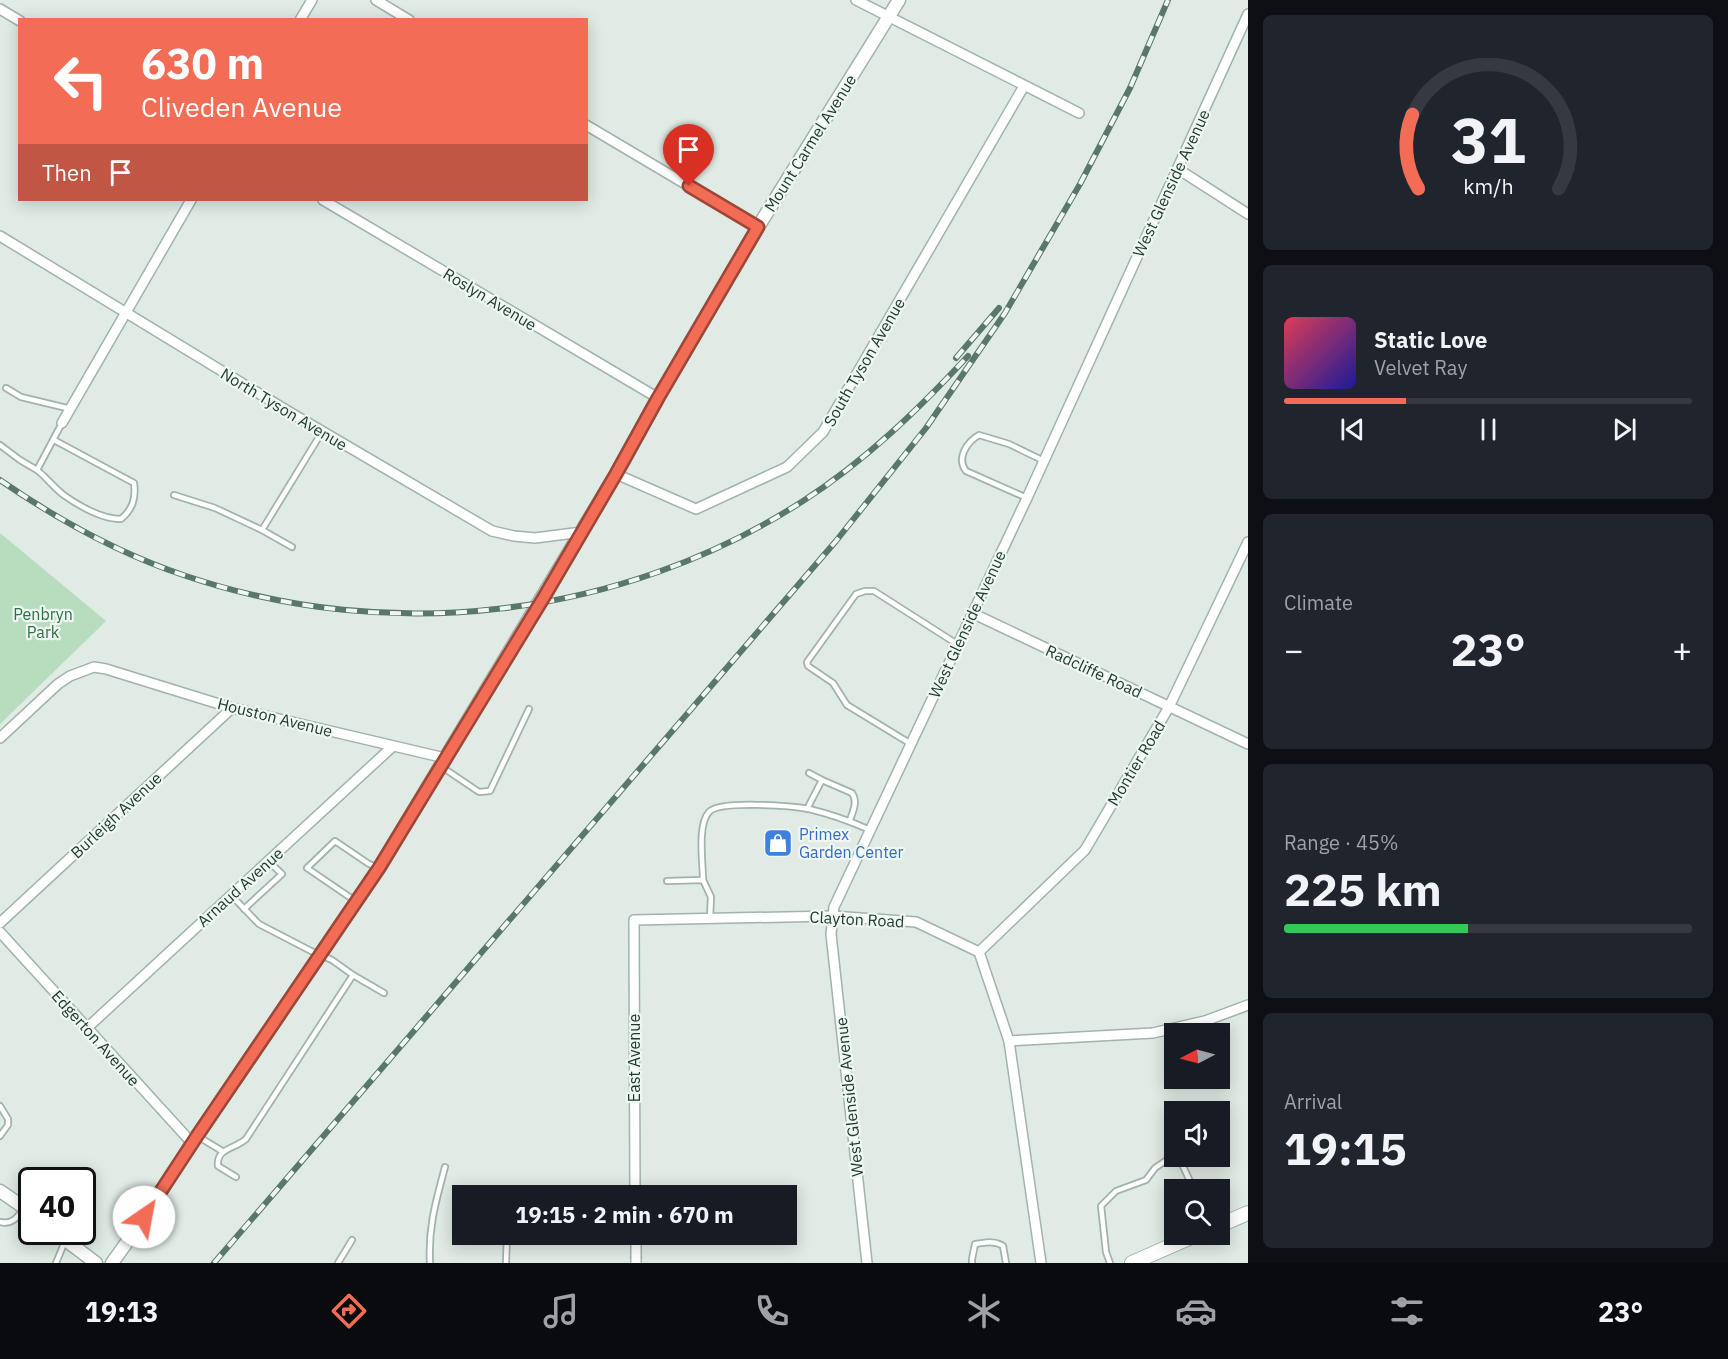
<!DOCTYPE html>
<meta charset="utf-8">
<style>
body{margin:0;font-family:"IBM Plex Sans",sans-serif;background:#20242c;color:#f1f3f6;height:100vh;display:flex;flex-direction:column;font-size:22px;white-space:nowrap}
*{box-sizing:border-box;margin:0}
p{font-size:20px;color:#9ea1a6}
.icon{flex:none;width:33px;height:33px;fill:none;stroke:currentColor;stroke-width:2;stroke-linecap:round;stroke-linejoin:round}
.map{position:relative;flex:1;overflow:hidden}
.side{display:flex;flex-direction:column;gap:15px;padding:15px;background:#0d0f14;width:480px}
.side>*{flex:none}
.top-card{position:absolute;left:18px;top:18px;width:570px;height:183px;border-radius:0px;box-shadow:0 3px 15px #0003;background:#f36c55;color:#fff;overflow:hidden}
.needle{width:39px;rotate:264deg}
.buttons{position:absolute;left:1164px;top:1023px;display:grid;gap:12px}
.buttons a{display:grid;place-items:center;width:66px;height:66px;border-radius:0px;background:#171b24;box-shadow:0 3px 15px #0003;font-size:30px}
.speed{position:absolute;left:18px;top:1167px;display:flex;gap:12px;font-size:30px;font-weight:700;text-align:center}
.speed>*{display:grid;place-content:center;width:78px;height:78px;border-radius:50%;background:#171b24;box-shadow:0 3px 15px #0003;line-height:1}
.speed .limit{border:3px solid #111;border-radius:9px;background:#fff;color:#111}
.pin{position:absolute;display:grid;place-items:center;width:51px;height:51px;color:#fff;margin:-62px -26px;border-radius:50% 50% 50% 0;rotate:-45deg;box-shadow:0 0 6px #0007}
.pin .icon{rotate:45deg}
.me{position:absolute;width:66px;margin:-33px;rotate:33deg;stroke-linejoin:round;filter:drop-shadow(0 0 4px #0008)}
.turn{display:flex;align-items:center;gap:21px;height:126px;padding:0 24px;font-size:27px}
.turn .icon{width:78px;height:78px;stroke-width:2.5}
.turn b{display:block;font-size:42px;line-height:51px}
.then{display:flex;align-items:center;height:57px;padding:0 24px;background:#0003;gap:12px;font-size:22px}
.big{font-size:45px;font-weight:700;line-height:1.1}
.side .tile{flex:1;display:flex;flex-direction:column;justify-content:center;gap:9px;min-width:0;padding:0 21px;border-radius:9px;background:#20242c}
.side .dial{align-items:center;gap:0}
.dial svg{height:156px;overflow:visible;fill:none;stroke:#363941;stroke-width:7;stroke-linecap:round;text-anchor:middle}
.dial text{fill:#f1f3f6;stroke:none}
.song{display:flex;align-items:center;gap:18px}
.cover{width:72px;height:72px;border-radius:9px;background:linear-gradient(135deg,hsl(350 70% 55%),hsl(240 70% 35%))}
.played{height:6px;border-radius:3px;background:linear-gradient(90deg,#f36c55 30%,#363941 30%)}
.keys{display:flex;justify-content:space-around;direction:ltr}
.heat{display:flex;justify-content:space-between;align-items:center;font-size:33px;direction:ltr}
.charge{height:9px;border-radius:4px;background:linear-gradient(90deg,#34c759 45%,#363941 0)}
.trip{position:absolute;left:452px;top:1185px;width:345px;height:60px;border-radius:0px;background:#171b24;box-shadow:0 3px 15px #0003;font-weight:700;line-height:60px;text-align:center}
.menu{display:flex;height:96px;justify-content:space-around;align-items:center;background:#090b0e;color:#9ea1a6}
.menu .icon{width:42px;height:42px}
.menu .selected{color:#f36c55}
.menu b{font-size:27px;color:#f1f3f6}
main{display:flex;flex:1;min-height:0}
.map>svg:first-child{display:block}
</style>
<main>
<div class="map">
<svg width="1248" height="1263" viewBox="0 0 1248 1263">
<rect width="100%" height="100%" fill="#dfebe4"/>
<path fill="#b7dcbe" d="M 0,533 L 106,621 L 0,724 Z"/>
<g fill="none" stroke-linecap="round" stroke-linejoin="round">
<g stroke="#a2b3ab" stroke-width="8">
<g id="service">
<path d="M 6,388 L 21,397 L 71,409"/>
<path d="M 0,445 L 20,460 L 37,470 L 62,423"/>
<path d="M 37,470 C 47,478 55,489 65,496 C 81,507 101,519 121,519 C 133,509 136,498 134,483 L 54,440"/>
<path d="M 174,495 L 215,508 L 262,530 L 322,432"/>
<path d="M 1027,498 L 966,471 C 956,458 967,442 979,435 L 1009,444 L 1044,461"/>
<path d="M 262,530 L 292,547"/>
<path d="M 911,744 L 847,705 L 833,683 L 808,666 L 807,662 L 856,594 L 865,591 L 874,591 L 957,644"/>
<path d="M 442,767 L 479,792 L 490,791 L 529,709"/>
<path d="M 809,773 L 822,780"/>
<path d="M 807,809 L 822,780 L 852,793 C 858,802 853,811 850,820"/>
<path d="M 703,880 C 703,863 697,825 709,812 C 720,800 792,806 809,809 C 830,814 850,821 870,830"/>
<path d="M 667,881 L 703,880 L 711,897 L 710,917"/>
<path d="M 231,895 L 259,924 L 311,951 L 332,960 L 353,975 L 384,993"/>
<path d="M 356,900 L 348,896 L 307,868 L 335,841 L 369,864 L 377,867"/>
<path d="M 244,909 L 282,874 L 269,862"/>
<path d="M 0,1106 L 8,1119 L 8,1125 L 0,1136"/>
<path d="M 199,1137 L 222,1151"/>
<path d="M 1176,1156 L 1182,1164 L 1194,1190"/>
<path d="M 236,1177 L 218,1166 C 216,1148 235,1149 246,1139 L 353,975"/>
<path d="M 0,1222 C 12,1225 18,1217 24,1208"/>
<path d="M 56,1263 L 65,1241"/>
<path d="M 338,1263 L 352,1240"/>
<path d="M 430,1263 C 428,1227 436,1201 445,1167"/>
<path d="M 506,1263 L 507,1234"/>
<path d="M 972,1263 L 972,1259 L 975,1244 C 984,1243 995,1240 1003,1246 L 1006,1263"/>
<path d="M 1110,1263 L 1106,1252 L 1101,1206 L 1116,1191 L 1146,1180 L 1155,1168 L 1174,1155"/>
</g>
</g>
<g stroke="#a2b3ab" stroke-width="12">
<g id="minor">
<path d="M 376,0 L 409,20"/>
<path d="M 856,0 L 1079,113"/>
<path d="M 0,9 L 20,21"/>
<path d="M 300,20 L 312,0"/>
<path d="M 586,125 L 758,227"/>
<path d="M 1178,169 L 1248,214"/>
<path d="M 323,200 L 658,398"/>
<path d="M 0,236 L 291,413 L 492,531 L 514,536 L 535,538 L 582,532"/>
<path d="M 62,423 L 191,200"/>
<path d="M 616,474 L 696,509 L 787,467 L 823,432 L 1024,86"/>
<path d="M 972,613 L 1248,744"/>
<path d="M 0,738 L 58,684 L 70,676 L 94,667 L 106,669 L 232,708 L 445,758"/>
<path d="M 0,923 L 232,708"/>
<path d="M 0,932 L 192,1143"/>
<path d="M 979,952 L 1085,850 L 1169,707 L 1248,542"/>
<path d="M 87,1028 L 392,747"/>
<path d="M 1009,1041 L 1153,1033 L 1205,1021 L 1248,1005"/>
<path d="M 635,1196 L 634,920 L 832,916 L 916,922 L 979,952 L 1009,1041 L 1041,1263"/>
<path d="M 636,1234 L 636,1263"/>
<path d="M 867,1263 L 831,934 L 834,907 L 1027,498 L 1248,14"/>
</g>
</g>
<g stroke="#a2b3ab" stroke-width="15">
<g id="tertiary">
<path d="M 0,1191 L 32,1213"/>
<path d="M 55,1232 L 96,1263"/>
<path d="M 112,1263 L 132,1235 L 197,1136 L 379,868 L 616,474 L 658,398 L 758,227 L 899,0"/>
</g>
</g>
<g stroke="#9eb6ab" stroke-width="16">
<g id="secondary">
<path d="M 1220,1225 L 1248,1213"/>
<path d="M 1132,1263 L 1198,1234"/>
</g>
</g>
<use href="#service" stroke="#fff" stroke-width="4.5"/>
<use href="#minor" stroke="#fff" stroke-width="9"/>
<use href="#tertiary" stroke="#fff" stroke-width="12"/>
<use href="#secondary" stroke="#fff" stroke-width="14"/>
<g stroke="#5a776c" stroke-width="6">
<g id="rail">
<path d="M 956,358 L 999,308"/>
<path d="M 0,480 C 58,520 120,554 186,576 C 391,645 621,618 803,501 C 865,461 918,410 968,356"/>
<path d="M 214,1263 L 836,541 L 926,428 L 1005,313 L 1080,184 L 1130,88 L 1168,0"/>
</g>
</g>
<use href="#rail" stroke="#eff7f3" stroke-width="4" stroke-dasharray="11" stroke-linecap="butt"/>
</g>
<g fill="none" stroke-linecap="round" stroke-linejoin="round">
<g stroke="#9e4637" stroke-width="15">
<path id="route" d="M 144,1217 L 197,1136 L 379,868 L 544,597 L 616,474 L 658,398 L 758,227 L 689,186"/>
</g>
<use href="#route" stroke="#f36c55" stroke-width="10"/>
</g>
<defs>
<g id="shop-square" transform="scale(1.5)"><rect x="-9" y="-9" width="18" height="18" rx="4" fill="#3f7fe0" stroke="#eff7f3"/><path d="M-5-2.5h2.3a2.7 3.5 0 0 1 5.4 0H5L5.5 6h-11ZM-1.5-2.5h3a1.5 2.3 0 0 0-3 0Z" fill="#fff"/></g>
</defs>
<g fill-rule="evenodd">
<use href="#shop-square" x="778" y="843"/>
</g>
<g text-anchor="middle" stroke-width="4.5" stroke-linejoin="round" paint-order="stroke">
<g font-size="16" fill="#203b31" stroke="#eff7f3">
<text transform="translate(810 143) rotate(-58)" y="6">Mount Carmel Avenue</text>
<text transform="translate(1171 183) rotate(-65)" y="6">West Glenside Avenue</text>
<text transform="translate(490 299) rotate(31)" y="6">Roslyn Avenue</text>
<text transform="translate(864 362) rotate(-60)" y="6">South Tyson Avenue</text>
<text transform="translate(284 409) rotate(31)" y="6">North Tyson Avenue</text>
<text transform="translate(967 624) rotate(-65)" y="6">West Glenside Avenue</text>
<text transform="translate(1094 671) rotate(25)" y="6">Radcliffe Road</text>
<text transform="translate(275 717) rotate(14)" y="6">Houston Avenue</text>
<text transform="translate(1136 763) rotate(-59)" y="6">Montier Road</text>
<text transform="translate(116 815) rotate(-43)" y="6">Burleigh Avenue</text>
<text transform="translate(240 887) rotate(-42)" y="6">Arnaud Avenue</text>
<text transform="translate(857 919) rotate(3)" y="6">Clayton Road</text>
<text transform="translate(96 1038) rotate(48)" y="6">Edgerton Avenue</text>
<text transform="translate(634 1058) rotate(-90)" y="6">East Avenue</text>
<text transform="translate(849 1097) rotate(-96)" y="6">West Glenside Avenue</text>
</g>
<g font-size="16" fill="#2a723f" stroke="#eff7f3">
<text x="43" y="620">Penbryn<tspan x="43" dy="18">Park</tspan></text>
</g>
<g font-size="16" fill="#366cbe" stroke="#eff7f3" text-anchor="start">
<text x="799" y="840">Primex<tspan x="799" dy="18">Garden Center</tspan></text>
</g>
</g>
</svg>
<div class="buttons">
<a><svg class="needle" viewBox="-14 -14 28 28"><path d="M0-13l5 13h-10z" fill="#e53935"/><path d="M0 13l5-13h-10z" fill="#9ea1a6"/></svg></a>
<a><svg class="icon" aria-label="sound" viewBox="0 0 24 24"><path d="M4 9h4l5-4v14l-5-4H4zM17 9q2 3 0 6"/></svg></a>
<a><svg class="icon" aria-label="search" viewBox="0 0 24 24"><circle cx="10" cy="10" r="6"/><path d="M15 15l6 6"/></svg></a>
</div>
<div class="speed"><div class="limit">40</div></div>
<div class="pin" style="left:689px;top:186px;background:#d93025"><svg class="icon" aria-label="arrive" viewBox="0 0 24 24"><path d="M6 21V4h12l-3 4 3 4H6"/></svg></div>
<svg class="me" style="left:144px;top:1217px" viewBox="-20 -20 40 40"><circle r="19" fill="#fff"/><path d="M0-13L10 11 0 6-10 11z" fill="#f36c55"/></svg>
<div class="trip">19:15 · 2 min · 670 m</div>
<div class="top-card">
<div class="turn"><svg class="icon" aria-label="left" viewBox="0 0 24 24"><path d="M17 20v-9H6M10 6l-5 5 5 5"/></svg><div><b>630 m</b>Cliveden Avenue</div></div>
<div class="then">Then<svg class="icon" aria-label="arrive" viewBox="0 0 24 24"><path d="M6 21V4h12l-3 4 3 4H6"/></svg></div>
</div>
</div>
<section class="side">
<div class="tile dial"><svg viewBox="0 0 100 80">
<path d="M14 69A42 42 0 1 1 86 69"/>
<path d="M14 69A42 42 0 0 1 11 31" stroke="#f36c55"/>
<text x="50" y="56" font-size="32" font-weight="700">31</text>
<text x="50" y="72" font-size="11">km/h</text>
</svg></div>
<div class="tile">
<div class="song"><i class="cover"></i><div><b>Static Love</b><p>Velvet Ray</p></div></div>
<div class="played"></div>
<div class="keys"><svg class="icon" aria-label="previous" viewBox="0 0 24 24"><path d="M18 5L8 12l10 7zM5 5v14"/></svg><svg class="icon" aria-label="pause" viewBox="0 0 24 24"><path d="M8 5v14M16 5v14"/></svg><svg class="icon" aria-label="next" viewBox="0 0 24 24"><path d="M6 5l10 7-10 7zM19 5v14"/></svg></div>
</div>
<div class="tile"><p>Climate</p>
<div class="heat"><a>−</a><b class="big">23°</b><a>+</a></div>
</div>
<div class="tile"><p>Range · 45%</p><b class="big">225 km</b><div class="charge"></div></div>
<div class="tile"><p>Arrival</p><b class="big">19:15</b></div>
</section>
</main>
<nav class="menu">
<b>19:13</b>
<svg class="icon selected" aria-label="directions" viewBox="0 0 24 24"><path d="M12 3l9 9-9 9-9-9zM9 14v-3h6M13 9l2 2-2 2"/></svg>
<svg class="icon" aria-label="music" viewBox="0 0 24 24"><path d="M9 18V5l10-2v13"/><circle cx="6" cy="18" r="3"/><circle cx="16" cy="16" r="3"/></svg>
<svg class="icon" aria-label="phone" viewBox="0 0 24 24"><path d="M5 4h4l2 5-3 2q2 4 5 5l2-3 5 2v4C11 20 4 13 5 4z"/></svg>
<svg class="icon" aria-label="climate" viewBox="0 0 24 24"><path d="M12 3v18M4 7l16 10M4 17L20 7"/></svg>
<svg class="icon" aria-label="car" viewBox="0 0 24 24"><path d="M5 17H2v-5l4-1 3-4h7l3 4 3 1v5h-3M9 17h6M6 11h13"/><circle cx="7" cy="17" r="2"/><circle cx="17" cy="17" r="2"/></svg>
<svg class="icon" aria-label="filters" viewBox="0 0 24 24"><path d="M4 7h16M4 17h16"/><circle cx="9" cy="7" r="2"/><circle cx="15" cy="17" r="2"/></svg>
<b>23°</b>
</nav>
